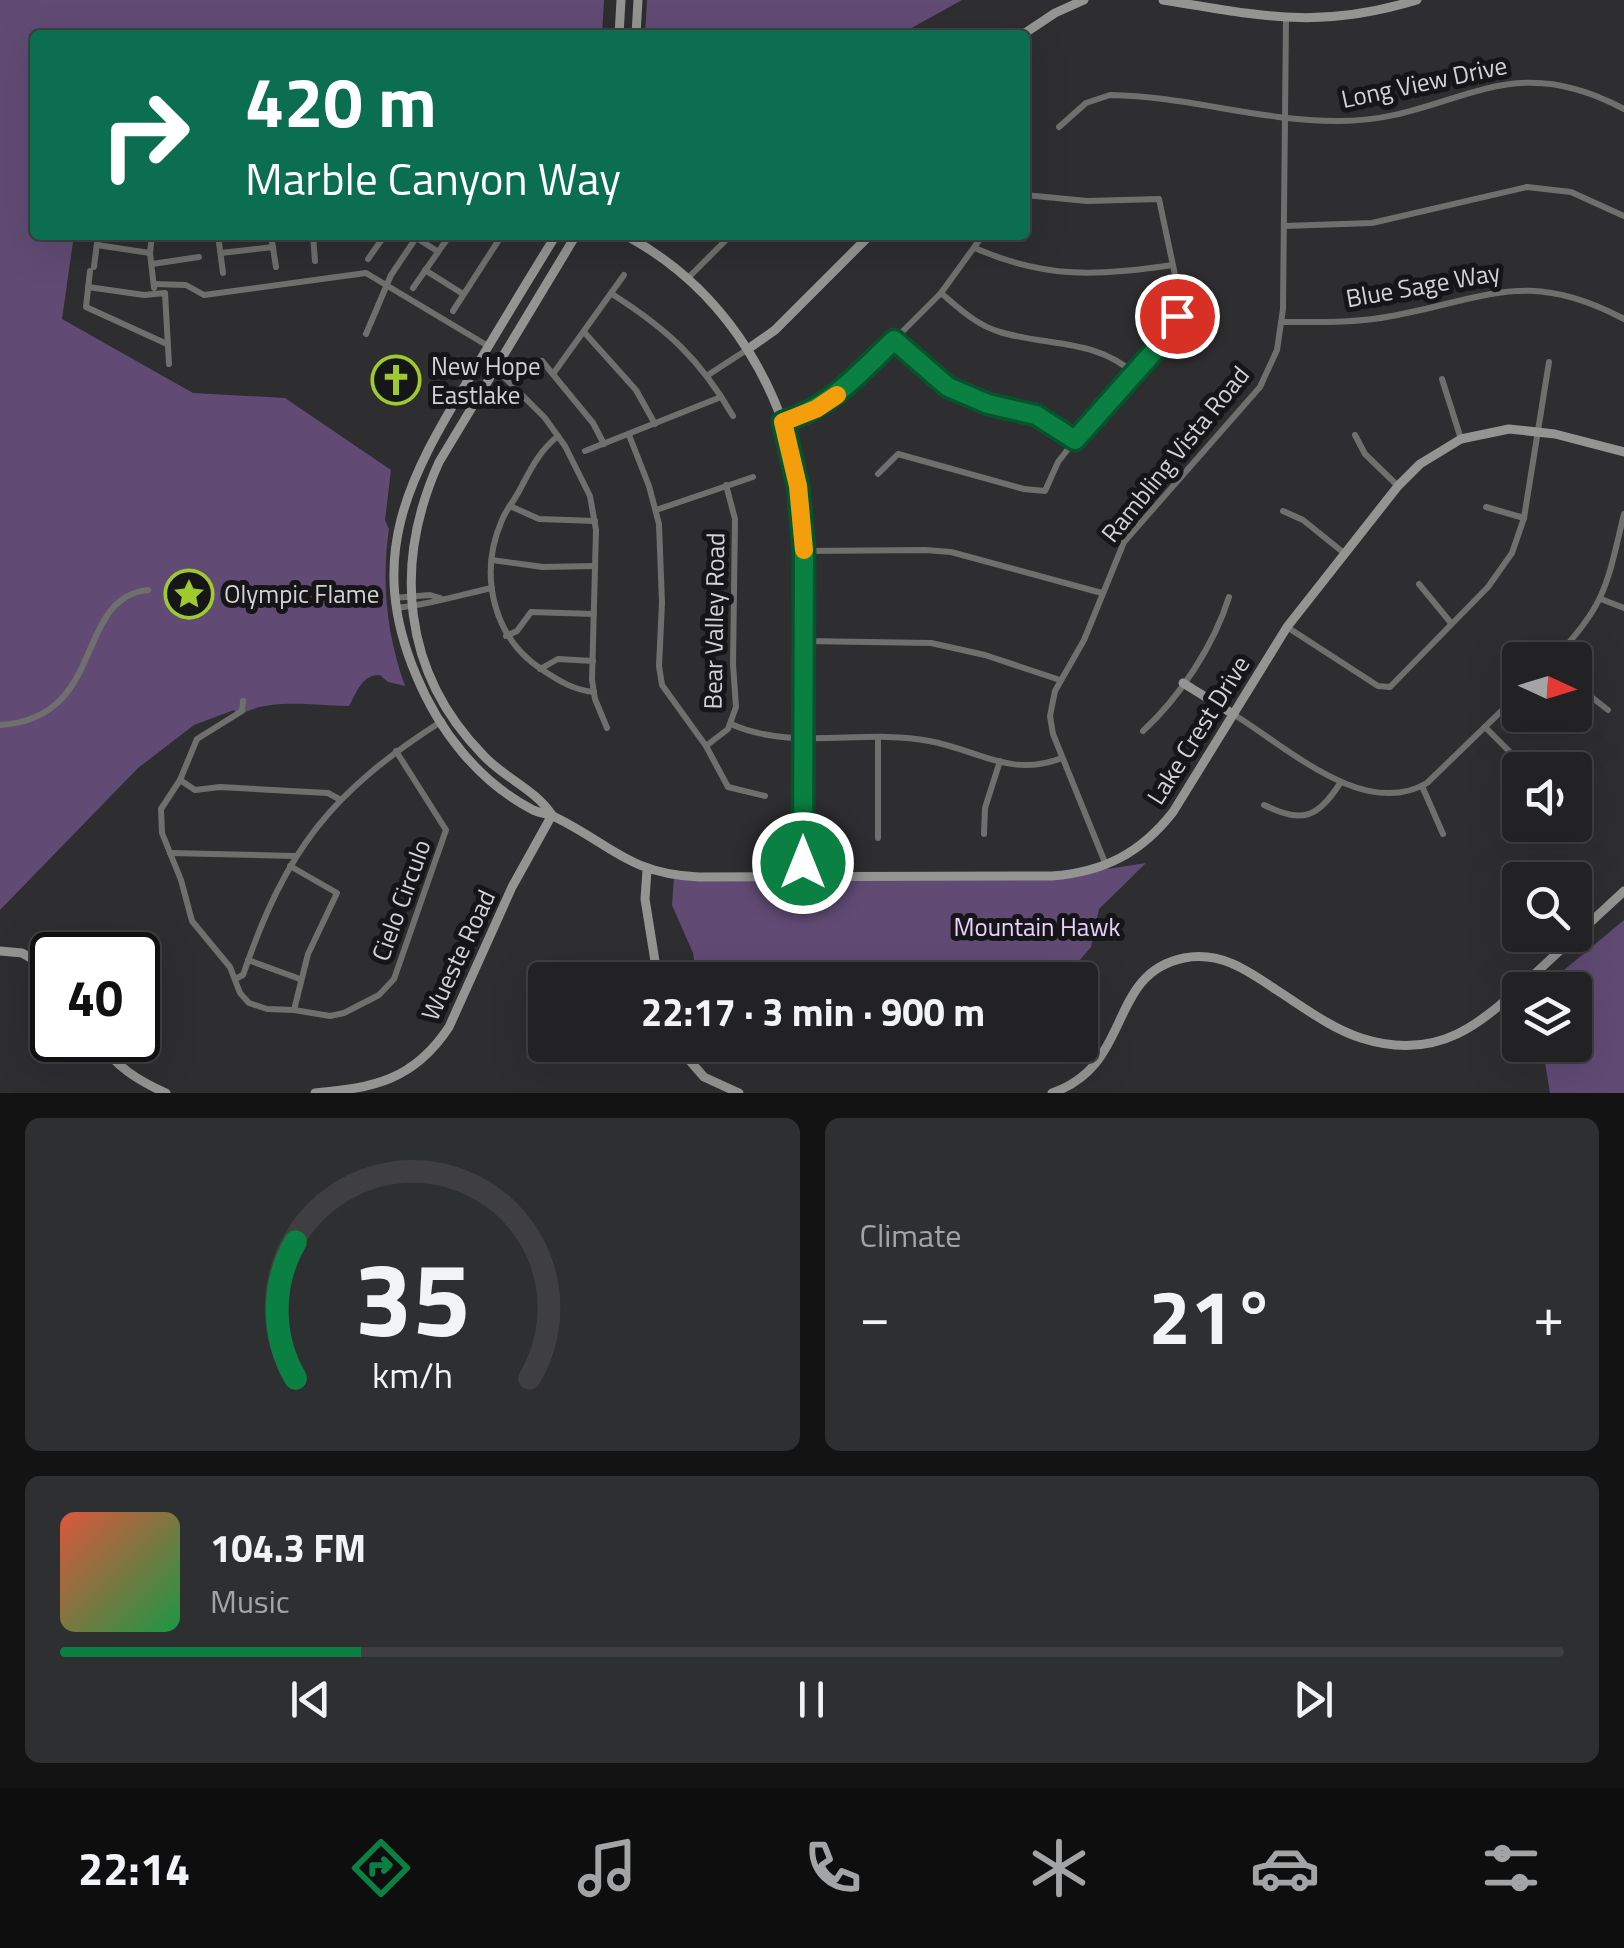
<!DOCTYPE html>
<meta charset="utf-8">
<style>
body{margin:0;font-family:"Titillium Web",sans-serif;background:#2e2f31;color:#f1f3f6;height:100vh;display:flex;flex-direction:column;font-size:38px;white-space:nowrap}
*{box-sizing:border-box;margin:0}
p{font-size:32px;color:#a2a4a6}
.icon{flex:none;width:55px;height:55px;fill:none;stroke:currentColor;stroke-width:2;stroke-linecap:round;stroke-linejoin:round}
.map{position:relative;height:1093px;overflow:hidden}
.drawer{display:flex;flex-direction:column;gap:25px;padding:25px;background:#131314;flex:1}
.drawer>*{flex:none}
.banner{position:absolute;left:30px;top:30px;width:1000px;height:210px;border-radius:10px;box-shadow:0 10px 40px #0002,0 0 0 2px #3f3f41;background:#0b6e4f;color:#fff;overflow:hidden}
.needle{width:65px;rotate:94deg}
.buttons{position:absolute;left:1502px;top:642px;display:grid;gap:20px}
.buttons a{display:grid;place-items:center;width:90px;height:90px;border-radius:10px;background:#222224;box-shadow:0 10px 40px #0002,0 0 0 2px #3f3f41;font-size:50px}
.speed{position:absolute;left:30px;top:932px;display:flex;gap:20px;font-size:50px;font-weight:700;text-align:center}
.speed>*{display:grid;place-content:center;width:130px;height:130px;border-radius:50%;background:#222224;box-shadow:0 10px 40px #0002,0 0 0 2px #3f3f41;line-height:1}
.speed .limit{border:5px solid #111;border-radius:15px;background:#fff;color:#111}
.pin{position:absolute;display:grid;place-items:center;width:85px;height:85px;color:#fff;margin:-42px;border:5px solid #fff;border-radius:50%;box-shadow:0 2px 10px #0007}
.me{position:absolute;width:110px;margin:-55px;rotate:0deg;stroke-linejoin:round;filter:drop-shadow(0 0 8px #0008)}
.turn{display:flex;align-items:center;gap:35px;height:210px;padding:0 50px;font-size:45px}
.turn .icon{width:130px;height:130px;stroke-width:2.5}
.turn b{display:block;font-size:70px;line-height:85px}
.big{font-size:75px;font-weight:700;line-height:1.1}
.drawer .card{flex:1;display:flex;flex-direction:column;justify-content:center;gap:15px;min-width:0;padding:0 35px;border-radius:15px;background:#2e2f31}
.drawer .dial{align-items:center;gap:0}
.dial svg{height:260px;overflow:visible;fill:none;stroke:#3f3f41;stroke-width:7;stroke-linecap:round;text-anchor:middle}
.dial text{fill:#f1f3f6;stroke:none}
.song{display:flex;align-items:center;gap:30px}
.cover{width:120px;height:120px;border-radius:15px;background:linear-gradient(135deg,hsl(10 70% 55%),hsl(140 70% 35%))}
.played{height:10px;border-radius:5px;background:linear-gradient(90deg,#0b8043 20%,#3f3f41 20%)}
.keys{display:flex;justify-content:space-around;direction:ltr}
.heat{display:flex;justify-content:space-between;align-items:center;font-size:55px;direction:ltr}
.drawer .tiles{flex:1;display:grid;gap:25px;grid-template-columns:1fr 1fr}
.card:last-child{grid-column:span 2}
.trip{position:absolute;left:528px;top:962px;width:570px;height:100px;border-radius:10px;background:#222224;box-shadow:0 10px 40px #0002,0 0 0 2px #3f3f41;font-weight:700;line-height:100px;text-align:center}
.tab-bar{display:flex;height:160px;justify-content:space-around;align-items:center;background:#0e0e0e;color:#a2a4a6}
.tab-bar .icon{width:70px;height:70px}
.tab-bar .active{color:#0b8043}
.tab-bar b{font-size:45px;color:#f1f3f6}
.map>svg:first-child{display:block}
</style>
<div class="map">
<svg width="1624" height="1093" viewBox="0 0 1624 1093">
<rect width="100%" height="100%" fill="#2e2d30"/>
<g fill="#614b74">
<path d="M 0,0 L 604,0 L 602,35 L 35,35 L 35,235 L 74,235 L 62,319 L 193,393 L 285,398 L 391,470 L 385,520 L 389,529 C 381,583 387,636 405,686 L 388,682 L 380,675 C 362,674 357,692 349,706 C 314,706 268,697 238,716 L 234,710 L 194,725 L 138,768 L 0,910 Z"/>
<path d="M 647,0 L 962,0 L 899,35 L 645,35 Z"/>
<path d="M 1146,863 L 1099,909 L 1091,947 L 1063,980 L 697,980 L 693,953 L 672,905 L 674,875 L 1068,875 Z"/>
<path d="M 1624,920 L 1624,1093 L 1550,1093 L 1542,1045 L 1575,1045 L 1575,990 L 1540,990 Z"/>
</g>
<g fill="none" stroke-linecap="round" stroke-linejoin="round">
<g stroke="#6f706e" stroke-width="6">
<path d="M 1059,127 L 1086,103 L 1110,95 C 1186,96 1260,121 1337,121 C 1453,122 1501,43 1624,109"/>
<path d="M 1284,226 L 1372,223 L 1527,187 L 1571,192 L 1624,216"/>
<path d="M 218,235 L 223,273"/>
<path d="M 271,235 L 276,267"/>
<path d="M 313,235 L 315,261"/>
<path d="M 412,235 L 437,251"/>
<path d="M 97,245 L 150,253"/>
<path d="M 975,248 C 1045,279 1099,276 1173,265"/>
<path d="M 221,253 L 273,247"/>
<path d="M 368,259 L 385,235"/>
<path d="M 152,264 L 199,257"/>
<path d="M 94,267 L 98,235"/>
<path d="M 425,270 L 463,294"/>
<path d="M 90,271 L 86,307 L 167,344"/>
<path d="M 688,278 L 731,235"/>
<path d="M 154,284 L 186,285 L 204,295 L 366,273 L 488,346"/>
<path d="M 88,287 L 144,295 L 165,293 L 169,364"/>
<path d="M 154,288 L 150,253 L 152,235 L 178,235"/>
<path d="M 413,288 L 450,235"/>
<path d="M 941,293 C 959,308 976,325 1000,332 C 1045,346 1098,339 1134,374"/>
<path d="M 612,294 C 667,329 700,359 733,416"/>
<path d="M 453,311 L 502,235"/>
<path d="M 1283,322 C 1319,322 1356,323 1392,316 C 1488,298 1528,268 1624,319"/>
<path d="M 584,332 L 636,390 L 655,424"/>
<path d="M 366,334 L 391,275 L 418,235"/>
<path d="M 894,340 L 948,387 L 978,401 L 1036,415 L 1075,440"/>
<path d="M 542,361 L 593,423 L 604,444"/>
<path d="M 496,369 L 545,418 L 565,446 L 590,496 L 596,530 L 592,680 L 595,699 L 607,728"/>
<path d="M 553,374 L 624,275"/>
<path d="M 708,375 L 748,349"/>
<path d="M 1442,379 L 1461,439"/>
<path d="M 783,422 L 820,407 L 846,388 L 941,293 L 983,235"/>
<path d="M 629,435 L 649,486 L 659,524 L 662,603 L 659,666 L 662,685 L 706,746 L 728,787 L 765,796"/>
<path d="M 1355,435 L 1365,454 L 1398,486"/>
<path d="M 558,436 C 538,452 530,471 518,493 C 513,502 506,510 502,520 C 478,575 493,639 544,671 C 561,682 574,690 594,692"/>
<path d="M 585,451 L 721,397"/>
<path d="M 878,474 L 898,454 L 1024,489 L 1045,491 L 1058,462 L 1075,440 L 1173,328 L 1178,289 L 1159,199 L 1087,201 L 1025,195"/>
<path d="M 510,506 L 539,519 L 595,521"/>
<path d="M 1486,507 L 1524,518"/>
<path d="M 656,510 L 753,477"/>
<path d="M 1283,511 L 1303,520 L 1344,553"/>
<path d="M 804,551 L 925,550 L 951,552 L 1102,593"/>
<path d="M 492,560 L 543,567 L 595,566"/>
<path d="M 1419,584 L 1451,623"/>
<path d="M 394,598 L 430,595 L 440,598"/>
<path d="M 1601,599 L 1624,608"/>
<path d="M 396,608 C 429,605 459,595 492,588"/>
<path d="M 1287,627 L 1378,686 L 1390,687 L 1488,587 L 1512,553 L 1524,518 L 1549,362"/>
<path d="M 506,636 L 517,631 L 531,612 L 594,614"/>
<path d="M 804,641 L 931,643 L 985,655 L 1060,680"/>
<path d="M 1553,660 C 1606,605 1607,585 1624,514"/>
<path d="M 540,669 L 558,659 L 593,661"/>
<path d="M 1575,684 L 1608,710"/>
<path d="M 243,701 L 242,711 L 197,739 L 180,780 L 161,809 L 162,833 L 181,880 L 192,921 L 230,967 L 240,993 L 249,1003 L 267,1009 L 294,1010 L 330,1016 L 344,1013 L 379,995 L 394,979 L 446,830 L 396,751"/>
<path d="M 1233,714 C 1287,747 1364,820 1427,783 L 1520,693"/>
<path d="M 731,724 C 793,752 864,728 929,741 C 979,750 1010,778 1062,758"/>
<path d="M 0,725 C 108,718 73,598 148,590"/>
<path d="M 1485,727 L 1521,763"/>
<path d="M 1143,731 C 1180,697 1214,645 1229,597"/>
<path d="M 878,737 L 878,838"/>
<path d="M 706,746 L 728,729 L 736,707 L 733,664 L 735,519 L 726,485"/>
<path d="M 180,780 L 195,790 L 220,787 L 328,793 L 339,799"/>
<path d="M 1422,786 L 1443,834"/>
<path d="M 1264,805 C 1304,824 1317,818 1341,782"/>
<path d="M 984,834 L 985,808 L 1000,761"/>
<path d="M 170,853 L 295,856"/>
<path d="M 1106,865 L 1053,734 L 1050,716 L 1055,691 L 1084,640 L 1124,542 L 1260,387 L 1277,350 L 1283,309 L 1286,19"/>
<path d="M 290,866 L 337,893 L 308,954 L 294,1010"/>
<path d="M 248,960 L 300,979"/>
<path d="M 237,978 L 243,975 C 286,849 331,792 442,721"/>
</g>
<g stroke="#949592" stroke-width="9">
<path d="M 1163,0 C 1262,16 1318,30 1417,0"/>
<path d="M 619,35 L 621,0"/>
<path d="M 636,35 L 638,0"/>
<path d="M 1022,35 L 1055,13 L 1084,0"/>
<path d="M 556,235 C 527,282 498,330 470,377 C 408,479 366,556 416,675 C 439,731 479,782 533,810 C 540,813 548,814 555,817 C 612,845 629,874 699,877 L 1052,876 C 1104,872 1141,853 1173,812 L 1287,627 L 1398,486 L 1420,464 L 1461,439 L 1509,429 L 1555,434 L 1624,452"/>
<path d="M 625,235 C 728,290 791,396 802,511 C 806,559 804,608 804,655 C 804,729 803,802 803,876"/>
<path d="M 748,349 L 775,330 L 870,235"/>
<path d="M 1183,683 L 1233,714"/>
<path d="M 552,815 C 535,789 504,778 483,755 C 402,672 393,564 439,462 L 576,235"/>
<path d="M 647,870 L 645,899 L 658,980"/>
<path d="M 0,951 L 22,953 L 52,970"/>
<path d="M 99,1040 C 114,1066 139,1081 166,1093"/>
<path d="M 676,1045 L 704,1077 L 739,1093"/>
<path d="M 315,1093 C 374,1088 414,1080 449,1027 L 512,887 L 552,815"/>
<path d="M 1052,1093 C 1134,1065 1106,974 1184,958 C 1220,951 1247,970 1275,989 C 1302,1006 1330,1028 1361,1038 C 1442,1064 1485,1020 1540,969 C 1568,943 1596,917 1624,891"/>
</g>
</g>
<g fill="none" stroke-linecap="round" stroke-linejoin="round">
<g stroke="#07532c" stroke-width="25">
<path id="route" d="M 803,863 L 804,551 L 798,486 L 783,422 C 831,407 859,373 894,340 L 948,387 L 988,404 L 1036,415 L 1075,440 L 1164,340 L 1177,316"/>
</g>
<use href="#route" stroke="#0b8043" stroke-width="18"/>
<path stroke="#f59e0b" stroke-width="18" d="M 804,550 L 798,486 L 783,422 L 816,409 L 837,395"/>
</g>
<defs>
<g id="church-ring" transform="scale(2.5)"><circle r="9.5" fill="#161517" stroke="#9eca2f" stroke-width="1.5"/><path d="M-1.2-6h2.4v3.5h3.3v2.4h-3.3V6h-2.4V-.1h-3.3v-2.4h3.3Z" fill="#9eca2f"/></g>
<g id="sight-ring" transform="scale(2.5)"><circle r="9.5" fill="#161517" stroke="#9eca2f" stroke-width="1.5"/><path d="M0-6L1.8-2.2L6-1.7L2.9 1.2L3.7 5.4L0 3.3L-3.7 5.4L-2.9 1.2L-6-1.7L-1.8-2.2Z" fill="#9eca2f"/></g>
</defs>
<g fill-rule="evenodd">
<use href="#church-ring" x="396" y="380"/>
<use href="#sight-ring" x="189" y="594"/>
</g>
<g text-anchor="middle" stroke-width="10" stroke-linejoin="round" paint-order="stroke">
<g font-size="25" fill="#d3d2d4" stroke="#161517">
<text transform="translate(1424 82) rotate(-12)" y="9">Long View Drive</text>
<text transform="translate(1423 285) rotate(-10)" y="9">Blue Sage Way</text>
<text transform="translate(1175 454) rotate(-51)" y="9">Rambling Vista Road</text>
<text transform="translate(714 621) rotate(-89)" y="9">Bear Valley Road</text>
<text transform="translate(1198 730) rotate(-58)" y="9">Lake Crest Drive</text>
<text transform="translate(401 900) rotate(-70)" y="9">Cielo Circulo</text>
<text transform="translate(458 955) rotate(-65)" y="9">Wueste Road</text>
</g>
<g font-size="25" fill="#d3d2d4" stroke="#161517" text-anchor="start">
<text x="431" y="375">New Hope<tspan x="431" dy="29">Eastlake</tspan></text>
<text x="224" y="603">Olympic Flame</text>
</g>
<g font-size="25" fill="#e8d0fd" stroke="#161517">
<text x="1037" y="936">Mountain Hawk</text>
</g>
</g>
</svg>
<div class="buttons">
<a><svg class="needle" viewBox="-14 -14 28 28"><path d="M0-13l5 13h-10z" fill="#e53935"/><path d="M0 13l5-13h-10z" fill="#a2a4a6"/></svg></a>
<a><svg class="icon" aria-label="sound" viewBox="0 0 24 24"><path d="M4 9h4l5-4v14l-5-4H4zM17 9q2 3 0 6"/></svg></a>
<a><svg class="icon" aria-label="search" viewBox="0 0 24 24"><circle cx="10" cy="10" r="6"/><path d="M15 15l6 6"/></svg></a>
<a><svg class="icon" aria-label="layers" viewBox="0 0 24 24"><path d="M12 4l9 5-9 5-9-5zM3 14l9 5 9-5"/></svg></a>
</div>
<div class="speed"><div class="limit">40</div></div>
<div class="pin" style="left:1177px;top:316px;background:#d93025"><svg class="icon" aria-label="arrive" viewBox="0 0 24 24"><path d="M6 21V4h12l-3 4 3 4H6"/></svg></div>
<svg class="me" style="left:803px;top:863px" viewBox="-20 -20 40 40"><circle r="17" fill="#0b8043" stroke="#fff" stroke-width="3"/><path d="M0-11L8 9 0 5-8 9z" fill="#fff"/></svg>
<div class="trip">22:17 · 3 min · 900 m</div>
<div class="banner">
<div class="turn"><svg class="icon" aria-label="right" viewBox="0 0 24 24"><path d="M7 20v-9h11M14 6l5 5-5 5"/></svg><div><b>420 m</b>Marble Canyon Way</div></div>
</div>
</div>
<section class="drawer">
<div class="tiles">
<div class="card dial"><svg viewBox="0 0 100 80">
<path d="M14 69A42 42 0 1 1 86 69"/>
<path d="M14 69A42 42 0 0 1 14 27" stroke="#0b8043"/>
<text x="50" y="56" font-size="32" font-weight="700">35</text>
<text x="50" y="72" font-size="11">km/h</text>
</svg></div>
<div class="card"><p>Climate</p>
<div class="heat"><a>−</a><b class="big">21°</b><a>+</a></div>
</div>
<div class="card">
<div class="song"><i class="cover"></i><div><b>104.3 FM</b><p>Music</p></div></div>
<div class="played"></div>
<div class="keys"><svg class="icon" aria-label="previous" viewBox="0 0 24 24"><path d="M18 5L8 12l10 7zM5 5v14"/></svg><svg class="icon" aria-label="pause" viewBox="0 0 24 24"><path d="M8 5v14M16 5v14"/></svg><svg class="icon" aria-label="next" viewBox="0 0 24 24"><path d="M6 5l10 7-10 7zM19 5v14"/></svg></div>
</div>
</div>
</section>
<nav class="tab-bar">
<b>22:14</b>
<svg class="icon active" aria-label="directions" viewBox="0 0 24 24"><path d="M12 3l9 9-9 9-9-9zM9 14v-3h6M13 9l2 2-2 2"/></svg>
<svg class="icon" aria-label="music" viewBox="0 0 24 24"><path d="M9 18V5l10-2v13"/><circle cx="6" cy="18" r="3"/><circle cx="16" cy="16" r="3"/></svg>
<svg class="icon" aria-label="phone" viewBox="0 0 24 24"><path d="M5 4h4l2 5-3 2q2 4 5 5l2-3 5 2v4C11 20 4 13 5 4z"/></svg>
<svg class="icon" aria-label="climate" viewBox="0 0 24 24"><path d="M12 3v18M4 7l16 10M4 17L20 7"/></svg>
<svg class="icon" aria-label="car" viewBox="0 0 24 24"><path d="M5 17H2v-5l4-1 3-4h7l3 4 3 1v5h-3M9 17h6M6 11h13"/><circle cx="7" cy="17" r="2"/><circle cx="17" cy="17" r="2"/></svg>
<svg class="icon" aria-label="filters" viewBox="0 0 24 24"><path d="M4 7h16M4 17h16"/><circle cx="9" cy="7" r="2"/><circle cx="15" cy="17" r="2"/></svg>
</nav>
